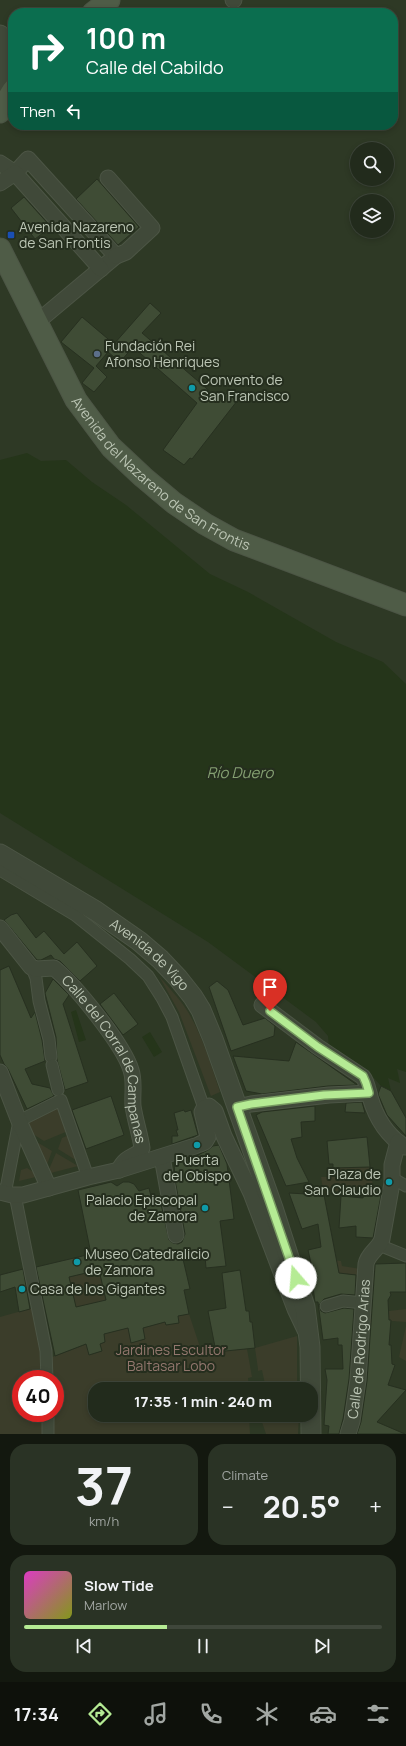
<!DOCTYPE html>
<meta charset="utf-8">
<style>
body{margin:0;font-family:Manrope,sans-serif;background:#2a3325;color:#f1f3f6;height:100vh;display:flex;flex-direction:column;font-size:15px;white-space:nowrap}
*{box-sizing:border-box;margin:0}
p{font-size:13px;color:#a2a7a3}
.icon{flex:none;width:22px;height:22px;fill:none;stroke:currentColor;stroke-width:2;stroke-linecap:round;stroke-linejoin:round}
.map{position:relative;height:1434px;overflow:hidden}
.drawer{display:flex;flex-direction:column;gap:10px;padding:10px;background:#13180f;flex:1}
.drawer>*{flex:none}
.top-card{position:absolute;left:8px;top:8px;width:390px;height:122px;border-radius:16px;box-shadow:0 2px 6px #0003,0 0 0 1px #3f473b;background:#0b6e4f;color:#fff;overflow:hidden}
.buttons{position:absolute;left:350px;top:142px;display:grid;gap:8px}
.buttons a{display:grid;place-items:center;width:44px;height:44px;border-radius:50%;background:#222b1c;box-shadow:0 2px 6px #0003,0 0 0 1px #3f473b;font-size:20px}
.speed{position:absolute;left:12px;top:1370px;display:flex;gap:8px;font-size:20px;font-weight:700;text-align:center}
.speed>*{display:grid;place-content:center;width:52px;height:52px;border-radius:50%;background:#222b1c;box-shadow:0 2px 6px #0003,0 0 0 1px #3f473b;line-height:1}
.speed .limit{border:6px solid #d22;background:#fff;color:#111}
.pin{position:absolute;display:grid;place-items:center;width:34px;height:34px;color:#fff;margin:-41px -17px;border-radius:50% 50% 50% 0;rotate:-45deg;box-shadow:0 0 4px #0007}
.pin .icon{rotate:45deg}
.me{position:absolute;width:44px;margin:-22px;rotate:342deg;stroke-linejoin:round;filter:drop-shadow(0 0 3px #0008)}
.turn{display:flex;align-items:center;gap:14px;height:84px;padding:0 12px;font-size:18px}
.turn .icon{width:52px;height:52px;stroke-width:2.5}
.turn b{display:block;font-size:28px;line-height:34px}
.then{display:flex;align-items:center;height:38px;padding:0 12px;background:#0003;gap:8px;font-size:15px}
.big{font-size:30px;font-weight:700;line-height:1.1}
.drawer .tile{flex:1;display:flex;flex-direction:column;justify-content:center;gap:6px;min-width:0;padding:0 14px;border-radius:16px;background:#2a3325}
.drawer .dial{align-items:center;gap:0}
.dial b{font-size:52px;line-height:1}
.song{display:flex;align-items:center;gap:12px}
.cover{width:48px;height:48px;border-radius:6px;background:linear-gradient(135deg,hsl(310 70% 55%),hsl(70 70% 35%))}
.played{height:4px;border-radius:2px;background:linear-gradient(90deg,#b5eb94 40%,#3f473b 40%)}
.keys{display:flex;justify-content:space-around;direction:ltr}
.heat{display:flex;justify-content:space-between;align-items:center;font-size:22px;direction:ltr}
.drawer .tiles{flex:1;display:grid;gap:10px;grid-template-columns:1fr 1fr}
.tile:last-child{grid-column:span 2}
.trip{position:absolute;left:88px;top:1382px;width:230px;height:40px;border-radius:16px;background:#222b1c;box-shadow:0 2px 6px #0003,0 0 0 1px #3f473b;font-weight:700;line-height:40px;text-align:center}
.dock{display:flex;height:64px;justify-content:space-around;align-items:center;background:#0e110b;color:#a2a7a3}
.dock .icon{width:28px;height:28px}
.dock .current{color:#b5eb94}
.dock b{font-size:18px;color:#f1f3f6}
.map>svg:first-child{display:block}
</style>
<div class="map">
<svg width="406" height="1434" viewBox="0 0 406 1434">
<rect width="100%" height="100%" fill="#2e3925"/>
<g fill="#3b3d2a" fill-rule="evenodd">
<path d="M 159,976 C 169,988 180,999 188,1012 C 203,1037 211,1065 220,1092 L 211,1096 L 179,1012 Z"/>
<path d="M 58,1104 L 68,1131 L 44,1141 L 28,1131 L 24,1122 Z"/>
<path d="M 69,1135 L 79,1162 L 58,1149 L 62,1138 Z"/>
<path d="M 30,1138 L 52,1151 L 45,1170 Z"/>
<path d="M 56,1153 L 78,1166 L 47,1174 Z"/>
<path d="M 370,1167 L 373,1186 L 332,1192 L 324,1195 L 321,1177 L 341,1177 L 340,1168 Z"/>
<path d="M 27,1168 L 40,1176 L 19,1181 L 21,1170 Z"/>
<path d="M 325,1259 L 341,1261 L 342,1266 L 361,1269 L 361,1275 L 325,1272 Z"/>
<path d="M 99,1270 L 106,1301 L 76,1307 L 69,1277 Z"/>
<path d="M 32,1308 L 47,1359 L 87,1344 L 89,1355 L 102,1351 L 100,1344 L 105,1342 L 104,1332 L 112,1332 L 128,1328 L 131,1343 L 145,1339 L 143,1328 L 165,1322 L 166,1325 L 179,1323 L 178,1316 L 189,1314 L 202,1353 L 247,1349 L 252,1377 L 248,1378 L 249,1389 L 95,1389 L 95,1415 L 249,1415 L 250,1434 L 0,1434 L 0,1317 ZM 21,1379 L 55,1379 L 55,1413 L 21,1413 Z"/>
<path d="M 406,1309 L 406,1322 L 378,1320 L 377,1323 L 368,1323 L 369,1312 L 389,1314 L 389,1311 Z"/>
<path d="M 406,1326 L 406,1361 L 399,1357 Z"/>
<path d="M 297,1336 L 297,1389 L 266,1389 L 262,1370 L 258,1371 L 258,1369 L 255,1348 Z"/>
<path d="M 266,1415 L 299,1415 L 298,1434 L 266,1434 L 262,1422 Z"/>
</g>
<g fill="#25351a">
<path d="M 27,453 L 41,461 L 66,460 L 92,482 L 126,505 L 210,574 L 248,592 L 336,642 L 383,662 L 406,684 L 406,1072 L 397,1069 L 400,1083 L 388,1078 L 391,1091 L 381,1086 L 373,1077 L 329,1047 L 328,1036 L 316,1022 L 208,942 L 0,813 L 0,460 Z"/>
<path d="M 76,1010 L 86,1040 L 79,1042 L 71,1012 Z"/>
<path d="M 150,1032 L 162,1052 L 154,1057 L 142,1037 Z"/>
</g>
<g fill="#3f4c35" stroke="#273020" fill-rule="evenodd">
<path d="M 97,179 L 139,227 L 118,245 L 76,199 Z"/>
<path d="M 24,197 L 51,227 L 35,239 L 11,208 Z"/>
<path d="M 150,303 L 161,313 L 142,333 L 220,400 L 227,393 L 237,401 L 192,459 L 190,458 L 184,465 L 163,450 L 197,403 L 133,347 L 120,362 L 108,352 L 96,366 L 107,377 L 94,392 L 82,383 L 94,368 L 61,342 L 82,317 L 114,344 Z"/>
<path d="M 17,913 L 36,938 L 44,931 L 64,954 L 77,942 L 97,966 L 80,981 L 60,961 L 54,959 L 51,955 L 41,960 L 37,960 L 4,920 L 11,915 Z"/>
<path d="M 9,966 L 31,1018 L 35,1012 L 42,1040 L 45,1061 L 25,1069 L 32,1084 L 50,1088 L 54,1096 L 27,1109 L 8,1069 L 4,1064 L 0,1055 L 0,970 Z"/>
<path d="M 53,979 L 69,995 L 63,1004 L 88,1082 L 65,1090 L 57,1060 L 56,1037 L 45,993 Z"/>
<path d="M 217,981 L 228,990 L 243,1025 L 265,1018 L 275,1026 L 274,1036 L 231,1051 L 209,987 Z"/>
<path d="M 114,993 L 138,1024 L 123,1035 L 100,1004 Z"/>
<path d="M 296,1042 L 313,1054 L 357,1085 L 328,1086 L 262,1094 L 246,1091 L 233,1056 L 289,1061 Z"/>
<path d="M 381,1086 L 391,1091 L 406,1118 L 406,1136 L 387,1115 L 378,1094 Z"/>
<path d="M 111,1096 L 124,1135 L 86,1149 L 72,1110 Z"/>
<path d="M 362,1102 L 365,1113 L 345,1112 L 346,1103 Z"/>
<path d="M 315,1106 L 315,1121 L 301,1122 L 302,1137 L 291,1139 L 297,1158 L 309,1182 L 286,1186 L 256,1115 L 262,1112 Z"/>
<path d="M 184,1110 L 185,1112 L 191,1110 L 198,1135 L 172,1144 L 172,1136 L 178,1136 L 176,1130 L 178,1130 L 174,1113 Z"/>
<path d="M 367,1137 L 370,1167 L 333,1168 L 333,1164 L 329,1164 L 327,1141 Z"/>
<path d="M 219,1145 L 227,1164 L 234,1219 L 220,1221 L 226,1266 L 206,1268 L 205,1256 L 183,1259 L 190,1289 L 184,1290 L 189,1314 L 178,1316 L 179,1323 L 166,1325 L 165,1322 L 143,1328 L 145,1339 L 131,1343 L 128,1328 L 104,1334 L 105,1342 L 100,1344 L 102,1351 L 89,1355 L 86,1344 L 55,1356 L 36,1267 L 91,1254 L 78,1190 L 111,1182 L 117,1186 L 123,1182 L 129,1182 L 134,1184 L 139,1191 L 149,1188 L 153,1205 L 161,1204 L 169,1240 L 173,1243 L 178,1244 L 182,1242 L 185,1234 L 175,1180 L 174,1162 L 198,1155 L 208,1150 L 213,1146 ZM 99,1270 L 106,1300 L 76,1307 L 69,1277 Z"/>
<path d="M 373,1186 L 382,1190 L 373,1238 L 356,1237 L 356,1226 L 339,1228 L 341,1196 L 363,1198 L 365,1188 Z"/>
<path d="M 289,1193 L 324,1195 L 339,1273 L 356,1275 L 355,1295 L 341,1294 L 324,1299 L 319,1305 L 321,1311 L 325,1313 L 344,1308 L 354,1309 L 349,1379 L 343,1419 L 339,1434 L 328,1434 L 329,1426 L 324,1425 L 327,1380 L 325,1369 L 343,1369 L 342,1345 L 338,1345 L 338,1338 L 323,1340 L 318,1302 L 315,1302 L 313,1287 L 312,1287 L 311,1272 L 313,1272 L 308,1250 L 321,1247 L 318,1224 L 302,1229 Z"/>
<path d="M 406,1263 L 406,1292 L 390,1292 L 391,1295 L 388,1300 L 389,1320 L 391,1320 L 389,1345 L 391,1345 L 392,1364 L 395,1365 L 388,1385 L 406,1390 L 377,1422 L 405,1434 L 357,1434 L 361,1422 L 367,1381 L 375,1266 L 375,1264 Z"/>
<path d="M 23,1269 L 30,1309 L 19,1312 L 15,1287 L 0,1292 L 0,1275 Z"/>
<path d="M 240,1270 L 246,1311 L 249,1311 L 250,1322 L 252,1322 L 255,1348 L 216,1352 L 208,1311 L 226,1308 L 222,1273 Z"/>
</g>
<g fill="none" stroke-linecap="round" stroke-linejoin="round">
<g stroke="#4c5545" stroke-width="13">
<g id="pedestrian">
<path d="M 0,870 L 75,915 L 130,959 L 148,976 L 162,998 L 172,1017 L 204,1108"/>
<path d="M 32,968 L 36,978 L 39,1001 L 49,1039 L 51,1057"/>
<path d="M 52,1065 L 58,1090"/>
<path d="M 392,1178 L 406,1186"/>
<path d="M 5,1194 L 19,1121 L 61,1100 L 88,1177"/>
<path d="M 15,1195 L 46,1351 L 47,1379"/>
<path d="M 379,1245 L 406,1256"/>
<path d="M 326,1306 L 343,1301 L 364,1303"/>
<path d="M 48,1413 L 48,1434"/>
</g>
</g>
<g stroke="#4c5545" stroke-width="17">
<g id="minor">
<path d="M 233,0 L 234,0"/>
<path d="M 0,163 L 15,173 L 28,159 L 116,256 L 36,323"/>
<path d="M 108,178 L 152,228 L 126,252 L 116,256"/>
<path d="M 0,183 L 15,173 L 101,269"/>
<path id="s1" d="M 0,928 L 31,967 L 36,969 L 54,968 C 75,985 123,1044 131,1070 C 135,1082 132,1094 133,1106 C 135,1120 140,1134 142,1148 C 139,1157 126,1154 119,1170"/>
<path d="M 262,1005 L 318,1047 L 363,1077 C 367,1082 368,1090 370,1097 C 376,1118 386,1135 405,1147"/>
<path d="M 0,1072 L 19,1121 L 49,1188"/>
<path d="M 237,1107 L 251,1104 L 329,1095 L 369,1093"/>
<path d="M 200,1144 L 205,1142 L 208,1137 L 202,1112 L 204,1108 L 209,1106 L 215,1111 L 224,1136 L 251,1193 L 295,1309 L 305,1330"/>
<path d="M 162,1157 L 176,1235"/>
<path d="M 0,1192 L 12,1195 L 23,1195 L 88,1177 L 119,1170 L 195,1146"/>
<path id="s2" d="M 348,1434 L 352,1421 L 358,1380 L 366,1264 C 368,1253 379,1249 382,1239 L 392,1183 L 392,1165 L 398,1142"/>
</g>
</g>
<g stroke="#4c5545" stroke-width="21">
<g id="tertiary">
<path d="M 0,35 L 10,92"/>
<path id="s3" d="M 0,854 L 96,911 L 139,941 L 160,959 L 178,978 L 193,997 L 201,1010 L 213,1039 L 273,1208 L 305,1307 L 310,1347 L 311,1434"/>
</g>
</g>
<g stroke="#4c5545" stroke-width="23">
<g id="secondary">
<path d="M 93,13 L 109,0"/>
<path d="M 0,112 L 13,90"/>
<path id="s4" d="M 0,249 L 76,400 L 111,447 L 143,477 L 174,503 L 205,524 L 234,540 L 406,605"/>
</g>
</g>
<use href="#pedestrian" stroke="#404939" stroke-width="11"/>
<use href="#minor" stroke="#404939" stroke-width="15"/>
<use href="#tertiary" stroke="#404939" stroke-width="19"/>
<use href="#secondary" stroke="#4f5c47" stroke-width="21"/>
</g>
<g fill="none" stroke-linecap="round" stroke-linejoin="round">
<g stroke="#769960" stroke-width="10">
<path id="route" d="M 270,1011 L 318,1047 L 363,1076 L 366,1083 L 369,1093 L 324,1095 L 251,1104 L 237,1107 L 296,1278"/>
</g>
<use href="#route" stroke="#b5eb94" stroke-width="7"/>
</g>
<rect fill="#1a4fb4" stroke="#252e1e" stroke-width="1.5" x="7" y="231" width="8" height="8" rx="2"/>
<circle fill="#5c6f8a" stroke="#252e1e" stroke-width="1.5" cx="97" cy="354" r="4"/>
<g fill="#0f9aa8" stroke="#252e1e" stroke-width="1.5">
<circle cx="192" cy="388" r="4"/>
<circle cx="197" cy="1145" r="4"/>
<circle cx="389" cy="1182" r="4"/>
<circle cx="205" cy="1208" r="4"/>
<circle cx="77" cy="1262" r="4"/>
<circle cx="22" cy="1289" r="4"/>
</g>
<g text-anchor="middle" stroke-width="4" stroke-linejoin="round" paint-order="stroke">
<g font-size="14" fill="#bbc5b4" stroke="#252e1e" text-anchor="start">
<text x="19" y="232">Avenida Nazareno<tspan x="19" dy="16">de San Frontis</tspan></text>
<text x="105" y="351">Fundación Rei<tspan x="105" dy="16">Afonso Henriques</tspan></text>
<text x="200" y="385">Convento de<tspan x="200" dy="16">San Francisco</tspan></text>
<text x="197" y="1165" text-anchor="middle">Puerta<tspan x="197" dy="16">del Obispo</tspan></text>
<text x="381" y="1179" text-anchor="end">Plaza de<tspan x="381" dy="16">San Claudio</tspan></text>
<text x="197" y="1205" text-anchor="end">Palacio Episcopal<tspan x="197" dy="16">de Zamora</tspan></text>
<text x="85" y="1259">Museo Catedralicio<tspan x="85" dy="16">de Zamora</tspan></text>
<text x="30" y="1294">Casa de los Gigantes</text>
</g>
<g font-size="14" fill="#bbc5b4" stroke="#252e1e">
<text dy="5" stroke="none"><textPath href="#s4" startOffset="283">Avenida del Nazareno de San Frontis</textPath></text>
<text dy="5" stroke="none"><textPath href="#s3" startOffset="181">Avenida de Vigo</textPath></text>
<text dy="5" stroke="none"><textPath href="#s1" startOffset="182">Calle del Corral de Campanas</textPath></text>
<text dy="5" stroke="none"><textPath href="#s2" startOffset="86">Calle de Rodrigo Arias</textPath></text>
</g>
<g font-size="14" fill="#93776e" stroke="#252e1e">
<text x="171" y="1355">Jardines Escultor<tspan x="171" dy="16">Baltasar Lobo</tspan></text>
</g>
<g font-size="15" font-style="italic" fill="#85a072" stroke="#252e1e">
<text x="240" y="778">Río Duero</text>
</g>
</g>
</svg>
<div class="buttons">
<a><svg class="icon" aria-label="search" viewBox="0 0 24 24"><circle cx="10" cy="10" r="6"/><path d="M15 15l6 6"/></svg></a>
<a><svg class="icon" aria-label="layers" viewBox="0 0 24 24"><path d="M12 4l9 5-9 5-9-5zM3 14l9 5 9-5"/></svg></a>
</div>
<div class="speed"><div class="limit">40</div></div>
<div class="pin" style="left:270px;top:1011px;background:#d93025"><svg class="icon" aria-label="arrive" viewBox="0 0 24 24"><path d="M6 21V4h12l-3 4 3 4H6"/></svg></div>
<svg class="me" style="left:296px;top:1278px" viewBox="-20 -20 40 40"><circle r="19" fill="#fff"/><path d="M0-13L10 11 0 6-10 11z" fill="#b5eb94"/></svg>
<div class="trip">17:35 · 1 min · 240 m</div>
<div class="top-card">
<div class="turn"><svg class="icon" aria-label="right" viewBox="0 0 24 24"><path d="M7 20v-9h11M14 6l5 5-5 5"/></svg><div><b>100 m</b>Calle del Cabildo</div></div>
<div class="then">Then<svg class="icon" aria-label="left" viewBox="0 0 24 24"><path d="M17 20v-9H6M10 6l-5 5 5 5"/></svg></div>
</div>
</div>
<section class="drawer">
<div class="tiles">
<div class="tile dial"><b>37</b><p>km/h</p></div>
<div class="tile"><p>Climate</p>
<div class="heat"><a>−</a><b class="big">20.5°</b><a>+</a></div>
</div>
<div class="tile">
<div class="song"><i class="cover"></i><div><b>Slow Tide</b><p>Marlow</p></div></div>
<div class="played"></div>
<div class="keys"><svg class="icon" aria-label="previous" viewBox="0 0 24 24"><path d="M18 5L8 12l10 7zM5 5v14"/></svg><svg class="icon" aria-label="pause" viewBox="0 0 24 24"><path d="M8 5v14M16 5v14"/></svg><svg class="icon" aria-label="next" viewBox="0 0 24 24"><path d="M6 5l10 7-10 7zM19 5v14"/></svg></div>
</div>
</div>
</section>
<nav class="dock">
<b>17:34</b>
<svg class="icon current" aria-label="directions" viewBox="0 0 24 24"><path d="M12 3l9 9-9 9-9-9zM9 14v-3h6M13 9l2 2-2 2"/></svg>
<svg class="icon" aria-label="music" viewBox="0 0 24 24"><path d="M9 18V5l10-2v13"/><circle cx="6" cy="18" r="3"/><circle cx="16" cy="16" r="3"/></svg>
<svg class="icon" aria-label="phone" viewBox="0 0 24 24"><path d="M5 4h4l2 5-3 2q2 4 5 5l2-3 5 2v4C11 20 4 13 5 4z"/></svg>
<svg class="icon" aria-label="climate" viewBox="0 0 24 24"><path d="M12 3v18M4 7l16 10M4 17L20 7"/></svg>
<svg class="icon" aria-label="car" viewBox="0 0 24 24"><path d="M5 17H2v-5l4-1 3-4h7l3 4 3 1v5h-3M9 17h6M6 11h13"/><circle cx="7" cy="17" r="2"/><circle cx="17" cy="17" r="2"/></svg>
<svg class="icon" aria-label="filters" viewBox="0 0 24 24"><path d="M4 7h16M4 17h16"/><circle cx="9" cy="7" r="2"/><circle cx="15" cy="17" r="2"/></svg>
</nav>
